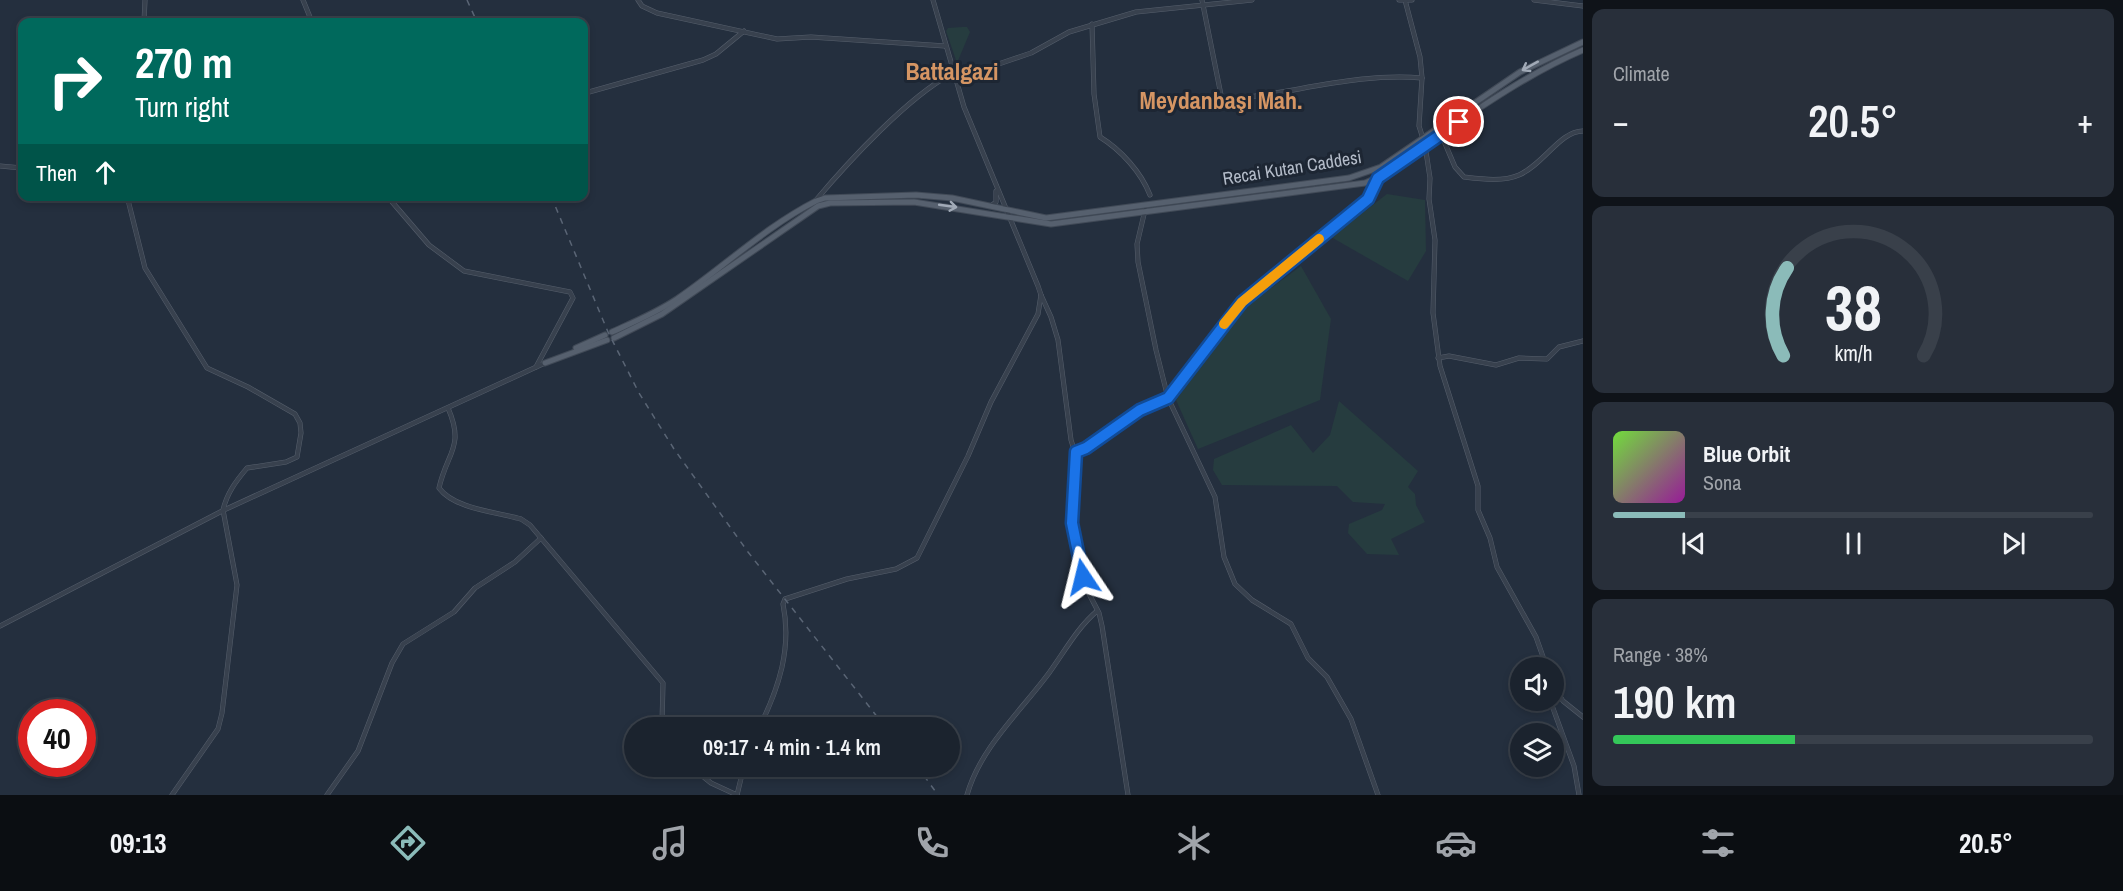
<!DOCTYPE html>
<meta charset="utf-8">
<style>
body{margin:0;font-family:"Archivo Narrow",sans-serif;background:#282f3a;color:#f1f3f6;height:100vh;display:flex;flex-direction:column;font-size:22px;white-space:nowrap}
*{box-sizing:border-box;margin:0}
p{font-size:20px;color:#a0a4aa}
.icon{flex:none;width:33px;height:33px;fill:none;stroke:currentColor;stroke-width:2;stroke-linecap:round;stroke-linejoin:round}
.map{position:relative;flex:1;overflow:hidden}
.sheet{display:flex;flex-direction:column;gap:9px;padding:9px;background:#0f1319;width:540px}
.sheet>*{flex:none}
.guide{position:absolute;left:18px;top:18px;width:570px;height:183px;border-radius:12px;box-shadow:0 3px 9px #0003,0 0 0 2px #39404a;background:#00695c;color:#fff;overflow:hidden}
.controls{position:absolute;left:1510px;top:657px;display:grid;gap:12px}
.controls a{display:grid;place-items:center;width:54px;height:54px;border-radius:50%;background:#1b232e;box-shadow:0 3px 9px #0003,0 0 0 2px #39404a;font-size:30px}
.speed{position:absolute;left:18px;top:699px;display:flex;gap:12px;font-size:30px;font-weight:700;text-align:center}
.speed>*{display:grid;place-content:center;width:78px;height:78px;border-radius:50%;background:#1b232e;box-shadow:0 3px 9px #0003,0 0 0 2px #39404a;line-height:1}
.speed .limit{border:9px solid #d22;background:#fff;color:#111}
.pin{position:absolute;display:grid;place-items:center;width:51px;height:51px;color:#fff;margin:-26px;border:3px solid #fff;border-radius:50%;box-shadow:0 2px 6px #0007}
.me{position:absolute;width:66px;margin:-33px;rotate:350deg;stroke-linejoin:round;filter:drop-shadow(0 0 4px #0008)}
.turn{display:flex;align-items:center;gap:21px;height:126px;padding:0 18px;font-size:27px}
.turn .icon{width:78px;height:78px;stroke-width:2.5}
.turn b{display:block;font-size:42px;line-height:51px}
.then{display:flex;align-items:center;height:57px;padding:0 18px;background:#0003;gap:12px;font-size:22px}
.big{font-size:45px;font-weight:600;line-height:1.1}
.sheet .tile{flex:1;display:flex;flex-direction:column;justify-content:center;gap:9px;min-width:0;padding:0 21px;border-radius:12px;background:#282f3a}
.sheet .dial{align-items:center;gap:0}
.dial svg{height:156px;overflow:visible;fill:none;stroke:#39404a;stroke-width:7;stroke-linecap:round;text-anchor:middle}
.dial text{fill:#f1f3f6;stroke:none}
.song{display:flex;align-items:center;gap:18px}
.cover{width:72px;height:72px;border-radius:9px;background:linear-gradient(135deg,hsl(100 70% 55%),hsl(300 70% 35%))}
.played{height:6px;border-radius:3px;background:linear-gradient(90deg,#8bbbb9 15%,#39404a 15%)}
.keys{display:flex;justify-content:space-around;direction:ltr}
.heat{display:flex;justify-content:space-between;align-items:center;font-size:33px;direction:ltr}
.charge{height:9px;border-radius:4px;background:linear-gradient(90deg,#34c759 38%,#39404a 0)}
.trip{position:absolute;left:624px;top:717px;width:336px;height:60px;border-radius:30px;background:#1b232e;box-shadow:0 3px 9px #0003,0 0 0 2px #39404a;font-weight:600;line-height:60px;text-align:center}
.dock{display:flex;height:96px;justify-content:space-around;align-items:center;background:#0b0e12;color:#a0a4aa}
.dock .icon{width:42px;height:42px}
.dock .active{color:#8bbbb9}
.dock b{font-size:27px;color:#f1f3f6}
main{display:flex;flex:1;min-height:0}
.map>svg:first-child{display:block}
</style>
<main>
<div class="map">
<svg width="1583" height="795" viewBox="0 0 1583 795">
<rect width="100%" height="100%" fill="#242f3e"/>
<g fill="#263c3f">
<path d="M 962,27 L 967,27 L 970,32 L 957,63 L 946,31 L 948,28 Z"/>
<path d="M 1387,194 L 1425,200 L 1426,251 L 1408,281 L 1331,237 Z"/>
<path d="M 1301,266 L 1331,319 L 1320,400 L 1198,449 L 1176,400 L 1240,311 Z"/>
<path d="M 1339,401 L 1418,471 L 1408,487 L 1415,494 L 1416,505 L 1425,522 L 1391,539 L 1399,555 L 1367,554 L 1348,533 L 1349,524 L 1382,510 L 1385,504 L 1353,502 L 1337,486 L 1222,485 L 1213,470 L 1214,459 L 1291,425 L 1313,453 L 1330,435 Z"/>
</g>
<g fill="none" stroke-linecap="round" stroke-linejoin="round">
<g stroke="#565f6c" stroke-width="5">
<g id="minor">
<path d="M 303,0 L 312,22"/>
<path d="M 638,0 L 642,6 L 657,13 L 777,39 L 811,37 L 945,46"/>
<path d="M 1202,0 L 1222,100 C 1289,95 1355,72 1422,78"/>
<path d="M 1399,0 L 1412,0"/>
<path d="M 1405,0 L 1420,57 L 1422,78 L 1419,126 L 1425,145 L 1430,178 L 1429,199 L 1435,240 L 1433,313 L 1440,366 L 1478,486 L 1478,510 L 1490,538 L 1497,567 L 1536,637 L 1547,668"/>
<path d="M 1534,0 L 1583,6"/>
<path d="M 144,22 L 145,0"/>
<path d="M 1092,24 L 1094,94 L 1100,137 C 1121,150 1141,172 1150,195"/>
<path d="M 584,96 L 589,92 L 703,60 L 716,54 L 744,31"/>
<path d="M 1441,134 L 1455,167 L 1464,177 C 1481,179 1503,182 1519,175 C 1544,164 1560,131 1583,131"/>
<path d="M 0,166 L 22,168"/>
<path d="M 127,196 L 145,268 L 207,368 L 248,387 L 295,414 L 300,423 L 301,433 L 297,457 L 286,462 L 247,468 C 236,481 227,493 223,510 L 237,585 L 222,713 L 218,729 L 172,795"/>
<path d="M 387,196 L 429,245 L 464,271 L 570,292 L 573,298 L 536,367"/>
<path d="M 816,200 C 849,161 907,98 951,74 L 953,68 L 981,70 L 1031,53 L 1069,32 L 1136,12 L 1252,0"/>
<path d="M 992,205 L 996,202 L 996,191"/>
<path d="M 1145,210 L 1137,244 L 1138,262 L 1156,350 L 1168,398 L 1215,497 L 1224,557 L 1235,584 L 1252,600 L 1291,624 L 1308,658 L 1327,677 L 1351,719 L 1378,795"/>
<path d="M 1041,295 L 1051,317 L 1058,340 L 1071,440 L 1077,459 L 1071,504 L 1072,523 L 1086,588 L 1099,613 L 1102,626 L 1128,795"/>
<path d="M 1438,358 L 1449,356 L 1496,365 L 1519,358 L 1547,359 L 1559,347 L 1583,341"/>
<path d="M 448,408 C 465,447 447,452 439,488 C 454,509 497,512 521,519 L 530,525 L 663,683 L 662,723 L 665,728"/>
<path d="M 1075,452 L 1086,448 L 1140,410 L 1168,398 L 1242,302 L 1368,199 L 1375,189 L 1378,178"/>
<path d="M 0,626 L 224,510 L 545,363"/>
<path d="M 1554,687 L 1563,701 L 1583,717"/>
<path d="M 1550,700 L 1574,766 L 1579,795"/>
<path d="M 759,728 C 779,688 792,648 783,604 L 785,599 L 847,579 L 896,569 L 917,558 L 968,456 L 991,402 L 1038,314 L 1041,295 L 1038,286 L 964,107 L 933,0"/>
<path d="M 690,766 L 711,783 L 737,795"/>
<path d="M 327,795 L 358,751 L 392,663 L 403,644 L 454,612 L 475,588 L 515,562 L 541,538"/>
<path d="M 737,795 L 744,766"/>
<path d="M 967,795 C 980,748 1021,711 1049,673 C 1065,651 1077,628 1097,611"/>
</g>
</g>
<g stroke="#414a57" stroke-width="7">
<g id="major">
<path d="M 612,332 C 634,322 656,313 677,299 C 724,267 765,227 816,201 L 825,198 L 916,195 L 952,198 L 1046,218 L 1349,178 L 1381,167 L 1520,72 L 1583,42"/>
<path d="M 614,338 L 662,314 L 818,206 L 830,203 L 914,202 L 1051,224 L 1365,183 C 1389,174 1406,157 1427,143 C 1478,109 1527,74 1583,50"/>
<path d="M 576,348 L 605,335"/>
<path d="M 545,363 L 607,340"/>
</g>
</g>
<use href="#minor" stroke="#38414e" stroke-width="4"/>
<use href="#major" stroke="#56606e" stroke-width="5"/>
<g stroke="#5a6575" stroke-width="1.5" stroke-dasharray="6 6" stroke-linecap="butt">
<path d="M 467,0 L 477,22"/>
<path d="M 551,196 L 608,332 L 639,393 L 674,449 L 748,552 L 886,728"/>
<path d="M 917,766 L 938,795"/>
</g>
</g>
<defs><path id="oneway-shaft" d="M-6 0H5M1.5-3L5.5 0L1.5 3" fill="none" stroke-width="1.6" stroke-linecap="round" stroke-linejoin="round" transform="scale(1.5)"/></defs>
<g stroke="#a1aab7">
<use href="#oneway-shaft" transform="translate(1530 66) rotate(151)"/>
<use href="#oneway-shaft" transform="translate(948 206) rotate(8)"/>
</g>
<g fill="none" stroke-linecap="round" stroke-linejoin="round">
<g stroke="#114b97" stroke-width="15">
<path id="route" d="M 1083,577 L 1072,523 L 1076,452 L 1086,448 L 1140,410 L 1168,398 L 1242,302 L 1368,199 L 1378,178 L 1459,122"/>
</g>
<use href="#route" stroke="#1a73e8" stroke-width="10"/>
<path stroke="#f59e0b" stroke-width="10" d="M 1224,324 L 1242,302 L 1319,239"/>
</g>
<g text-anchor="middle" stroke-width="6" stroke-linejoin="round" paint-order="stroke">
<g font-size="18" fill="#b4bcc9" stroke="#1d2633">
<text transform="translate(1292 168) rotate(-9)" y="6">Recai Kutan Caddesi</text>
</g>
<g font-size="24" font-weight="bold" fill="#d59563" stroke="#1d2633">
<text x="952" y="80">Battalgazi</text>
<text x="1221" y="109">Meydanbaşı Mah.</text>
</g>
</g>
</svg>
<div class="controls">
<a><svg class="icon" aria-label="sound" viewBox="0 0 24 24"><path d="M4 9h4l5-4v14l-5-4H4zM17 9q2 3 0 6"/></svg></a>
<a><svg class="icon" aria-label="layers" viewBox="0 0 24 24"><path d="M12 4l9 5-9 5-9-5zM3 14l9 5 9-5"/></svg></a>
</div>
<div class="speed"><div class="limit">40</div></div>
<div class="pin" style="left:1459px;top:122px;background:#d93025"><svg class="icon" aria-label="arrive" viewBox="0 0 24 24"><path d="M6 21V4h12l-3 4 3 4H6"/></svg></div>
<svg class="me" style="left:1083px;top:577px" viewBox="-20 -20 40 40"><path d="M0-17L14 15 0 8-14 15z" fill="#1a73e8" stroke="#fff" stroke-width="4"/></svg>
<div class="trip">09:17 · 4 min · 1.4 km</div>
<div class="guide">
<div class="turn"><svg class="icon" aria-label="right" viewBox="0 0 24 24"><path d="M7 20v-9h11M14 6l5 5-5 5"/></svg><div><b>270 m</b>Turn right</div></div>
<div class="then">Then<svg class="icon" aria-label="ahead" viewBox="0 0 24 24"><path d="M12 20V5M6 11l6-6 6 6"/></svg></div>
</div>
</div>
<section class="sheet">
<div class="tile"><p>Climate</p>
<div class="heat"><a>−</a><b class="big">20.5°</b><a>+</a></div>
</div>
<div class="tile dial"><svg viewBox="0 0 100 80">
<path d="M14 69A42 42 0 1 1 86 69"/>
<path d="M14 69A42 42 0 0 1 16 24" stroke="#8bbbb9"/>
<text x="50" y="56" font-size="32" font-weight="700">38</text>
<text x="50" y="72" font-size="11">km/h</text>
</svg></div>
<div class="tile">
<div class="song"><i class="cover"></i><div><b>Blue Orbit</b><p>Sona</p></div></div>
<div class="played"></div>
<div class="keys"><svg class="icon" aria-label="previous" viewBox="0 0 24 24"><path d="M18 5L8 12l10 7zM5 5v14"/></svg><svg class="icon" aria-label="pause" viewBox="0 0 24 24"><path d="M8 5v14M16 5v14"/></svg><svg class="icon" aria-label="next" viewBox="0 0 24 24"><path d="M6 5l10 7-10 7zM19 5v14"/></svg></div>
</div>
<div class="tile"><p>Range · 38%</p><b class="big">190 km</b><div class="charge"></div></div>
</section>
</main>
<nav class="dock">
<b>09:13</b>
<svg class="icon active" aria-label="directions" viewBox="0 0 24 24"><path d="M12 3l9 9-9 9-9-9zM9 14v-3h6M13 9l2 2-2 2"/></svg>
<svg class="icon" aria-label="music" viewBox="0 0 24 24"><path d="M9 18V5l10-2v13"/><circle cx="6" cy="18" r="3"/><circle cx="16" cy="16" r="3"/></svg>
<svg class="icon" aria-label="phone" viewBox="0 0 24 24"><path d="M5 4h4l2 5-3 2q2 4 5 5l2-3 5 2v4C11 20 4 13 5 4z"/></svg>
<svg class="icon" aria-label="climate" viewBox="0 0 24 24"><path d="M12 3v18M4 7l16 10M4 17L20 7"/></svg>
<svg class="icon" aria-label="car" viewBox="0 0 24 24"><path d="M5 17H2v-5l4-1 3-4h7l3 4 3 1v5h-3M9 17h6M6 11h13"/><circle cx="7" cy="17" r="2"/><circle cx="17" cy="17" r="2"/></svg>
<svg class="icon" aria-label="filters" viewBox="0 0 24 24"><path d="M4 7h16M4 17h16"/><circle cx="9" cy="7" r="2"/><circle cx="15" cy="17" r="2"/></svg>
<b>20.5°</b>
</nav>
